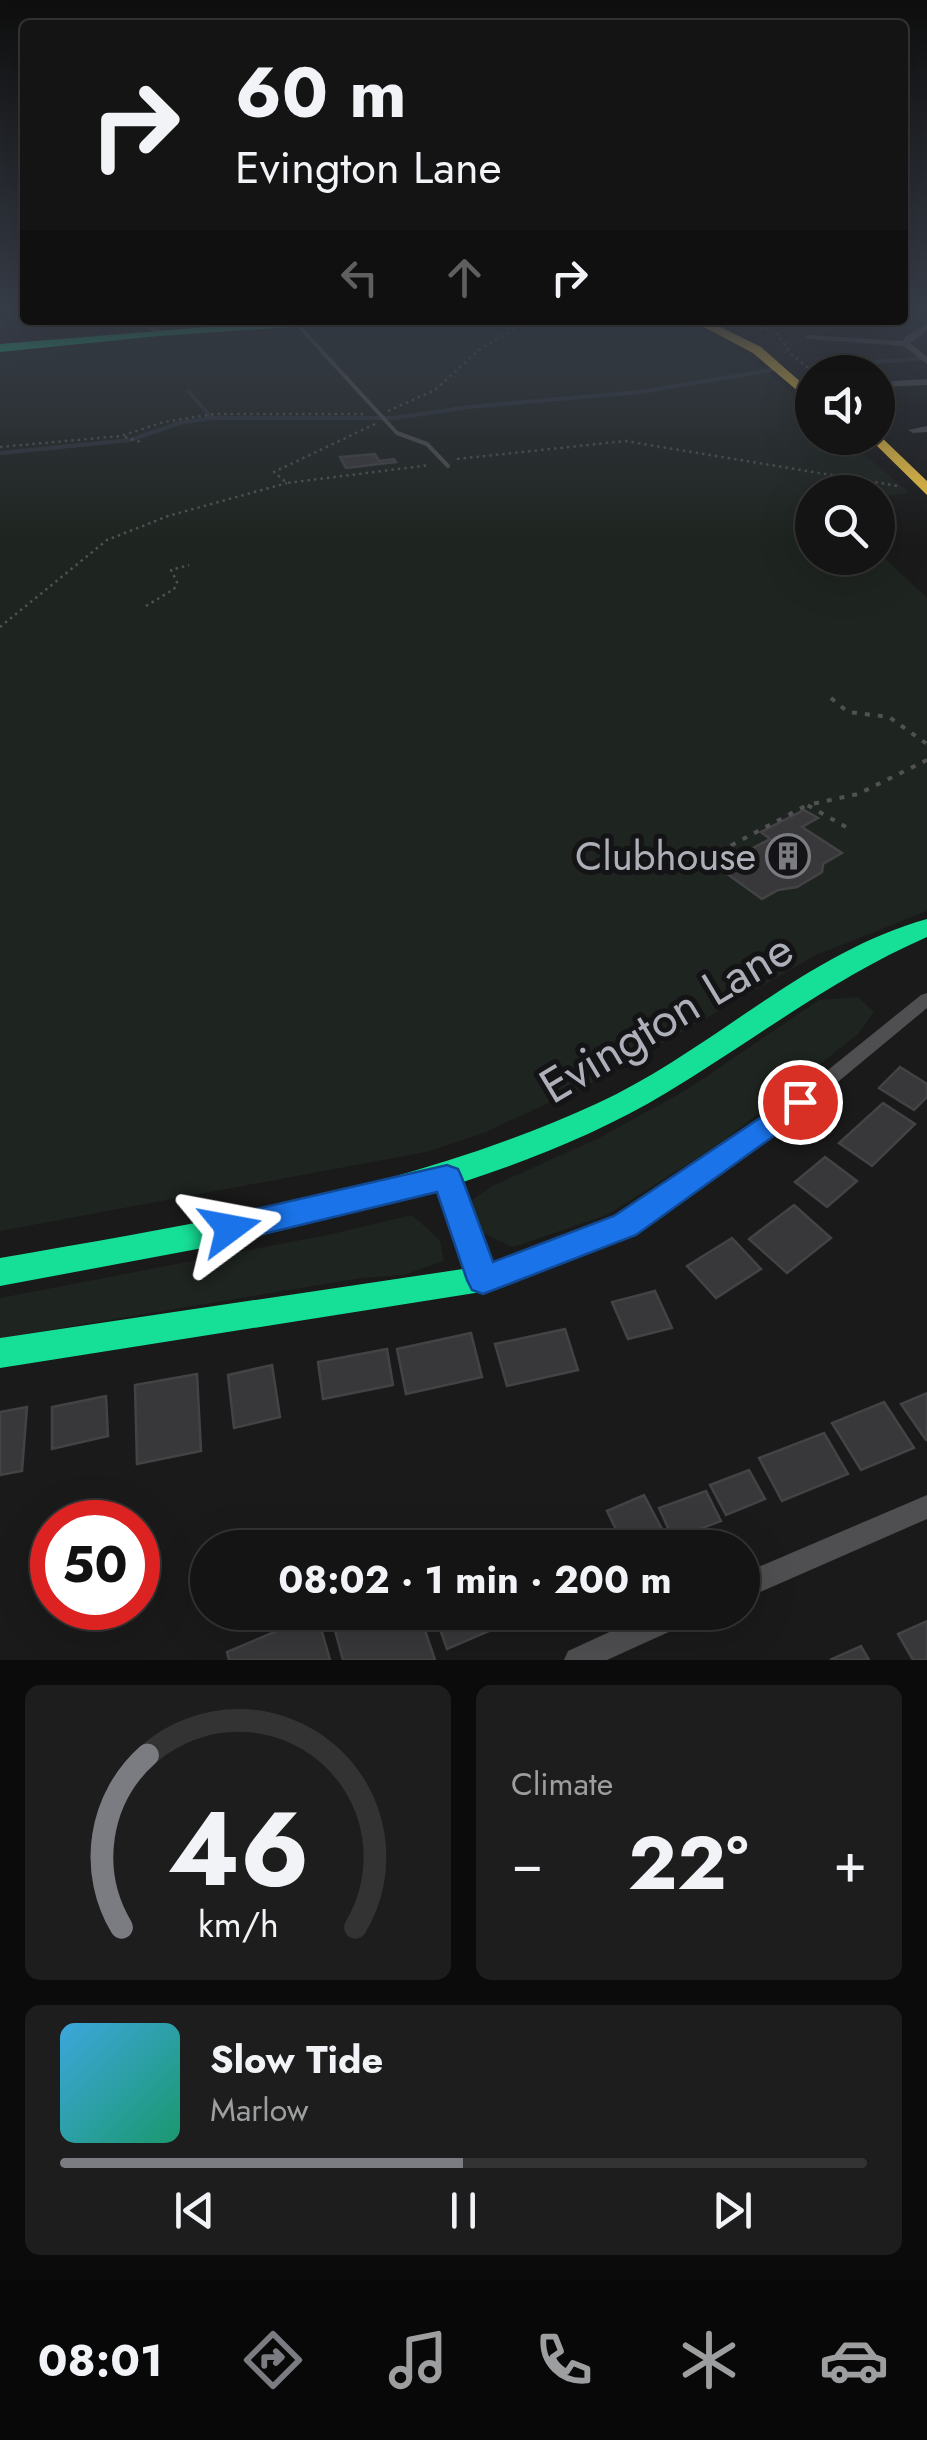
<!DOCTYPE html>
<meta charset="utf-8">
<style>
body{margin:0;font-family:Jost,sans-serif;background:#1d1d1d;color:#f1f3f6;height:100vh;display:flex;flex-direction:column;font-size:38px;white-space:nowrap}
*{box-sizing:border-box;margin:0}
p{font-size:32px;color:#9d9ea0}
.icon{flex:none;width:55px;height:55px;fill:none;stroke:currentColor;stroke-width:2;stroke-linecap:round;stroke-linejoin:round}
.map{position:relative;height:1660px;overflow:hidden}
.drawer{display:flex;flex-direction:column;gap:25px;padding:25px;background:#0b0b0b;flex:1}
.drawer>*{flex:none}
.hud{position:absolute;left:20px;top:20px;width:888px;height:305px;border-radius:10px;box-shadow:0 10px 40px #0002,0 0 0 2px #333334;background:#141414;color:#f1f3f6;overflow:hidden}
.controls{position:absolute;left:795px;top:355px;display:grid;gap:20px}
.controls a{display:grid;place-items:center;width:100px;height:100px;border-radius:50%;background:#141414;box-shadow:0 10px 40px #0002,0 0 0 2px #333334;font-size:50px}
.speed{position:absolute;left:30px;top:1500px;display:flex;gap:20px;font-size:50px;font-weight:700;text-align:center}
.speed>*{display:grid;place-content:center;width:130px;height:130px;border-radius:50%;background:#141414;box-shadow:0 10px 40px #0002,0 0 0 2px #333334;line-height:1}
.speed .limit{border:15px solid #d22;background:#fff;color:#111}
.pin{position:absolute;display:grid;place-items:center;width:85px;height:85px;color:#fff;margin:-42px;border:5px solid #fff;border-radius:50%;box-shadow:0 2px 10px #0007}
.me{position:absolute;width:110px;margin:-55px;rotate:77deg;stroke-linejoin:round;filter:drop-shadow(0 0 8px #0008)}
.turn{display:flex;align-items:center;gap:35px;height:210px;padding:0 50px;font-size:45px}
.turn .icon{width:130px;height:130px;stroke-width:2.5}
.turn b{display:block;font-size:70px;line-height:85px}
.lanes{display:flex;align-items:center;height:95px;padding:0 50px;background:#0003;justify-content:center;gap:50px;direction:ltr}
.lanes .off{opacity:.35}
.big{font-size:75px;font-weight:700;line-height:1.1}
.drawer .card{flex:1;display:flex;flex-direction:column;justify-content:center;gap:15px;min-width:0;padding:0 35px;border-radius:15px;background:#1d1d1d}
.drawer .dial{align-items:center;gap:0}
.dial svg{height:260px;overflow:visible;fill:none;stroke:#333334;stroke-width:7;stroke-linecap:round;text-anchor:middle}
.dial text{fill:#f1f3f6;stroke:none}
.song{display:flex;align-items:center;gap:30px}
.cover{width:120px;height:120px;border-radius:15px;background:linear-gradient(135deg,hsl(200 70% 55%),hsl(160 70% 35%))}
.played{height:10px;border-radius:5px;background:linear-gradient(90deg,#7a7c81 50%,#333334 50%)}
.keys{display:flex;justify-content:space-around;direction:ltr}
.heat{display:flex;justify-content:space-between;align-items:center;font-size:55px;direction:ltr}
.drawer .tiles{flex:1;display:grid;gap:25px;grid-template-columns:1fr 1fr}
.card:last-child{grid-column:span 2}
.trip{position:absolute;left:190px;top:1530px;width:570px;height:100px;border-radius:50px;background:#141414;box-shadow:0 10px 40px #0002,0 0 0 2px #333334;font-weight:700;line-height:100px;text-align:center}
.menu{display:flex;height:160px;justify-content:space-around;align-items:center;background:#080808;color:#9d9ea0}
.menu .icon{width:70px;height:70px}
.menu .active{color:#7a7c81}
.menu b{font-size:45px;color:#f1f3f6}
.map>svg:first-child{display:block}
</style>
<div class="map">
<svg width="927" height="1660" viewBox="0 0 927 1660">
<rect width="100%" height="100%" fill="#1a1a1a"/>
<g fill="#1e241f">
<path d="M 432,320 L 671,320 C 732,338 765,369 812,410 L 812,438 L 845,438 L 910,493 L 878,497 L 878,492 L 812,492 L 812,558 L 878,558 L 878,552 L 927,598 L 927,911 L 814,956 L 600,1079 L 486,1132 L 426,1152 L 0,1231 L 0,354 L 156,337 Z"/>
<path d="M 858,997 L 874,1012 L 858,1034 L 721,1143 L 607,1215 L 513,1247 L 480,1232 L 472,1200 L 492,1186 L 599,1138 L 688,1089 L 819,1000 Z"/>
<path d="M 412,1215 L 440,1240 L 444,1261 L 404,1275 L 361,1278 L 0,1338 L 0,1298 L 332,1234 Z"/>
</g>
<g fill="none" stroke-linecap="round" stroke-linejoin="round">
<g stroke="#2e343b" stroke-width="4">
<path d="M 811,367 L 927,358"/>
<path d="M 189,392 L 211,417"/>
<path d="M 0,453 L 130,440 L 180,423 L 211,418 L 394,418 L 469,407 L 639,392 L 771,370"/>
</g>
</g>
<g fill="#38383a" stroke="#434346" stroke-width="2.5">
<path d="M 375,454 L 379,461 L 394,459 L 396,462 L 346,468 L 340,457 Z"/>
<path d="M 804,810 L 818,818 L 802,827 L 842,853 L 823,864 L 822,872 L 797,887 L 778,890 L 762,899 L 723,871 L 740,862 L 734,858 L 770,839 L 761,832 Z"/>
<path d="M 900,1067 L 927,1084 L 927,1097 L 914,1110 L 879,1088 Z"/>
<path d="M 883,1103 L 915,1124 L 872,1166 L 839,1143 Z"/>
<path d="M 825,1157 L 857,1181 L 827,1207 L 795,1182 Z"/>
<path d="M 794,1205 L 831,1238 L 787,1273 L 749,1239 Z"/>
<path d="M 732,1238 L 761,1269 L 716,1298 L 687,1266 Z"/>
<path d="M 655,1291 L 672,1328 L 628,1339 L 612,1302 Z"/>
<path d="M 565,1329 L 578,1370 L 507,1386 L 495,1344 Z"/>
<path d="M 471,1333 L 482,1377 L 406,1394 L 397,1349 Z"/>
<path d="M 387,1349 L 393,1385 L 323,1399 L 318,1362 Z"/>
<path d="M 272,1365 L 280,1417 L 234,1428 L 228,1375 Z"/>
<path d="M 197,1374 L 201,1451 L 137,1464 L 135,1385 Z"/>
<path d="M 927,1393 L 927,1440 L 926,1440 L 901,1404 Z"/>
<path d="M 106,1396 L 108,1436 L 52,1449 L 52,1407 Z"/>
<path d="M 884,1402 L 914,1448 L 861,1470 L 832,1423 Z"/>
<path d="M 27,1407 L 22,1471 L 0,1475 L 0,1412 Z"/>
<path d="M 824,1433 L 848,1474 L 782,1501 L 759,1458 Z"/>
<path d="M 749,1470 L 765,1499 L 726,1515 L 710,1485 Z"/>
<path d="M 706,1491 L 721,1521 L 673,1539 L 659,1508 Z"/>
<path d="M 644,1495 L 672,1548 L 625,1548 L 607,1511 Z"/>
<path d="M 606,1532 L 613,1548 L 572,1548 Z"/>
<path d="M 330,1612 L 419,1612 L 435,1660 L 343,1660 Z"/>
<path d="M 434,1612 L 533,1612 L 447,1649 Z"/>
<path d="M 317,1614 L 330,1660 L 229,1660 L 227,1652 Z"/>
<path d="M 927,1621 L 927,1660 L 913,1660 L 898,1634 Z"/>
<path d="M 861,1646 L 869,1660 L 830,1660 Z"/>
</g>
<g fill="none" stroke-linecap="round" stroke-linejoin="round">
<g stroke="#505153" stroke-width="2.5" stroke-dasharray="2.5 4" stroke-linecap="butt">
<path d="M 753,328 L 774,328 L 790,353 L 813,372"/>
<path d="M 388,411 L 435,390 L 480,349 L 530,320"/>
<path d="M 375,424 L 274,472 L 287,483 L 430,465"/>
<path d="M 125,437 L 141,442"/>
<path d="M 0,447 L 121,436 L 164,422 L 214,414 L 363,414"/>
<path d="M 457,459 L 625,441 L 898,486"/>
<path d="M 146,606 L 174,589 L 177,582 L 171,570 L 189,565"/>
<path d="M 0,627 L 107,540 L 168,516 L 287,483"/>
</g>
<g stroke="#505153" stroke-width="4" stroke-dasharray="5 8" stroke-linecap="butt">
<path d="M 831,698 L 848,712 L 889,717 L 927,744"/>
<path d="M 846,827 L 807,805 L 858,794 L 927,760"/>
<path d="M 733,863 L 723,858 L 732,845 L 807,805"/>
</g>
<path stroke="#4f4f52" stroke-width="4" d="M 296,323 L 397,433 L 427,444 L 448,466"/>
<g fill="#4f4f52" fill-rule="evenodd">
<path d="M 136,320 L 145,320 L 164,332 L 157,334 Z"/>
<path d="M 927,324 L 927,330 L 910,343 L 927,357 L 927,364 L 904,346 L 809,339 L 805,337 L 809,335 L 903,341 L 905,337 Z"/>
<path d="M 927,379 L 927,385 L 878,387 L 878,382 Z"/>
<path d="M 927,426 L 927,432 L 913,433 L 908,430 Z"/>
<path d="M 927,993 L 927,1008 L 780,1130 L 632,1232 L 483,1289 L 475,1287 L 472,1280 L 475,1273 L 618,1220 L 766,1120 L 921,995 Z"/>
<path d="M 927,1495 L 927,1519 L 742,1600 L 742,1574 Z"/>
<path d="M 653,1612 L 697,1612 L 693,1621 L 607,1660 L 564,1660 L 568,1651 Z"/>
</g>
<g fill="#16e098" fill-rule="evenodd">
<path d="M 291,320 L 351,320 L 345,323 L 160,336 L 0,352 L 0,344 Z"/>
<path d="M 927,919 L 927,937 C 833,978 753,1041 666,1093 C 603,1131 533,1159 463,1182 L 499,1280 L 494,1290 L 0,1368 L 0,1338 L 463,1269 L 436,1191 L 235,1242 L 0,1286 L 0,1258 C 204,1222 408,1190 598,1103 C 711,1051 805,953 927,919 Z"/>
</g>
<g fill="#ffcf43" fill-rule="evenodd">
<path d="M 702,322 L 710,322 L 761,347 L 812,392 L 812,403 L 753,353 L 702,326 Z"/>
<path d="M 878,434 L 927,481 L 927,495 L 872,441 L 870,438 L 878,438 Z"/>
</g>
</g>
<linearGradient id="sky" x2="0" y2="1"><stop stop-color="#0e0e0e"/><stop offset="0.57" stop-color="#383e49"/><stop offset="1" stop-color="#383e49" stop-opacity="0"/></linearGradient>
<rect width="927" height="544" fill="url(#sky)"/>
<path fill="#1a73e8" stroke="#114b97" stroke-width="2.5" d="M 800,1091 L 810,1094 L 814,1102 L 810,1110 L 636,1235 L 483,1294 L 472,1290 L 467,1280 L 437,1192 L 230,1242 L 219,1238 L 215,1228 L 219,1219 L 230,1215 L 447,1165 L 458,1169 L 462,1178 L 493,1262 L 614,1216 Z"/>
<defs>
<g id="building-ring" transform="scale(2.25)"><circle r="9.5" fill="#141416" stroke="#7a7c81" stroke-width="1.5"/><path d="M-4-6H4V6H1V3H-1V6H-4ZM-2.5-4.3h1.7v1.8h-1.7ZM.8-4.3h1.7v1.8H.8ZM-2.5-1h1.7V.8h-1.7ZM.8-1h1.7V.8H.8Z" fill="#7a7c81"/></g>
</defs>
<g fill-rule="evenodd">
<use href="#building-ring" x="788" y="856"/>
</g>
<g text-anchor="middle" stroke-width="10" stroke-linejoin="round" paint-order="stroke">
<g font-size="40" fill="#adb0b9" stroke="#141416" text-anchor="end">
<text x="756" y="870">Clubhouse</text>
</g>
<g font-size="48" fill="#adb0b9" stroke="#141416">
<text transform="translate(666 1017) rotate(-31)" y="17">Evington Lane</text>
</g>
</g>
</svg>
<div class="controls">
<a><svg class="icon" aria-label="sound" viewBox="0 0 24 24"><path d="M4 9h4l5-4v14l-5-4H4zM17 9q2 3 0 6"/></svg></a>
<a><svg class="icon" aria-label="search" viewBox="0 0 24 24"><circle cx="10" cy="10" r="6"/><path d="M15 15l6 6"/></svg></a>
</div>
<div class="speed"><div class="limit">50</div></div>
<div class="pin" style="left:800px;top:1102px;background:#d93025"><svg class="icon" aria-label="arrive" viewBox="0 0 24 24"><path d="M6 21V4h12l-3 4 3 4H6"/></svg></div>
<svg class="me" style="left:230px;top:1228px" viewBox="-20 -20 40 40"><path d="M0-17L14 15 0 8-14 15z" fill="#1a73e8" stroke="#fff" stroke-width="4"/></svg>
<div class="trip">08:02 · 1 min · 200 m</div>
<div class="hud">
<div class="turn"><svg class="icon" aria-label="right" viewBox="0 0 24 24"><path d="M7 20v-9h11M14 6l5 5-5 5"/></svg><div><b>60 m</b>Evington Lane</div></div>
<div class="lanes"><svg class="icon off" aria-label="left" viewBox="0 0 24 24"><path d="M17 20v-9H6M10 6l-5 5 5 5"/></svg><svg class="icon off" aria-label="ahead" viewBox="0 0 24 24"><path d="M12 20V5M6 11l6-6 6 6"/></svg><svg class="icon" aria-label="right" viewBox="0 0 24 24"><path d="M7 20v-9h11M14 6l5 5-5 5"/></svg></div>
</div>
</div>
<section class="drawer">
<div class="tiles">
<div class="card dial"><svg viewBox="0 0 100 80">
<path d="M14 69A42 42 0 1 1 86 69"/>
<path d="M14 69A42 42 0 0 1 22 16" stroke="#7a7c81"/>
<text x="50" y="56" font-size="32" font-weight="700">46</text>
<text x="50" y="72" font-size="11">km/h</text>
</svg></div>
<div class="card"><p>Climate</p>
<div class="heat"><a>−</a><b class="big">22°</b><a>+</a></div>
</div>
<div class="card">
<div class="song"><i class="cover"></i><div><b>Slow Tide</b><p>Marlow</p></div></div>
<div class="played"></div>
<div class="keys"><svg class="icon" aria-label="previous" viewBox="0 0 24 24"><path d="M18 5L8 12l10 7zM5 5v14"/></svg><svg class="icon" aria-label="pause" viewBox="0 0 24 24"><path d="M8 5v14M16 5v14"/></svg><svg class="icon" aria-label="next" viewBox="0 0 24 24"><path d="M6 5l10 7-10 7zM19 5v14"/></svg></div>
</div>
</div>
</section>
<nav class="menu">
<b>08:01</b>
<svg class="icon active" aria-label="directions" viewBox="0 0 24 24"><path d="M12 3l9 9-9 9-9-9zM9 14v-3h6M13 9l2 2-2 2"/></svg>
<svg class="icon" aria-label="music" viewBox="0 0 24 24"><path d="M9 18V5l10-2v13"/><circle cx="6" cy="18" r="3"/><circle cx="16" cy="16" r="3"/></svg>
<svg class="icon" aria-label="phone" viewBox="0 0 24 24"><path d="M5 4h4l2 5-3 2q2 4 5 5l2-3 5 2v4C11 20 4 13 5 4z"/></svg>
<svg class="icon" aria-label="climate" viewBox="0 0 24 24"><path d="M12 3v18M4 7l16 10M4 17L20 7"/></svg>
<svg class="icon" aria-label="car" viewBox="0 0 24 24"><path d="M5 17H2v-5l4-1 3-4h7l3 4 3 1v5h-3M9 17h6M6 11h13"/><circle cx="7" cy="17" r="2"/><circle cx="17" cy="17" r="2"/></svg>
</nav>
